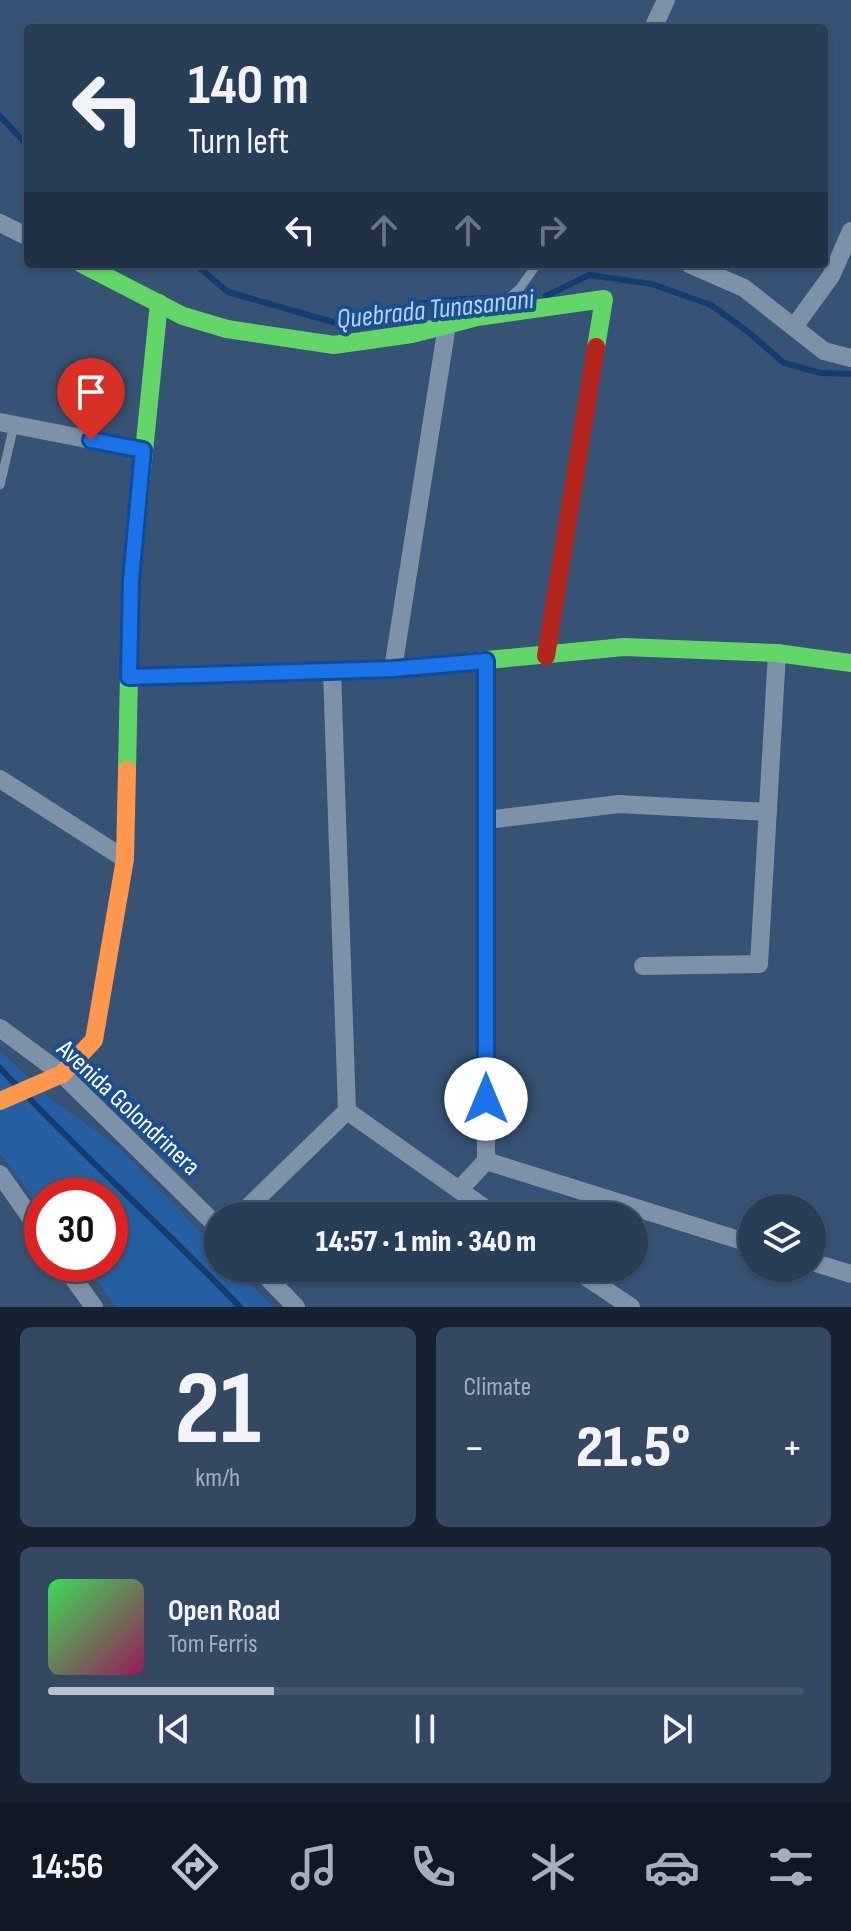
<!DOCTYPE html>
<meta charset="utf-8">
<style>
body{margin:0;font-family:"Sofia Sans Condensed",sans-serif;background:#344961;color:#f1f3f6;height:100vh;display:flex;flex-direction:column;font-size:30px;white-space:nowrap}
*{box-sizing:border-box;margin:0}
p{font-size:26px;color:#a5aeba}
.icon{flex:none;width:44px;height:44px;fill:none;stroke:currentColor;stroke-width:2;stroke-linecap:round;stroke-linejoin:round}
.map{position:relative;height:1307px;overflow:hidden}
.details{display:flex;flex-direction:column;gap:20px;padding:20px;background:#162230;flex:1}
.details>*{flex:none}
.hud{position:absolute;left:24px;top:24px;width:804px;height:244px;border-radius:8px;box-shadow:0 2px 6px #0004,0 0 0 2px #44576d;background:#283e57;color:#f1f3f6;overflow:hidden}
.tools{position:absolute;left:738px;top:1194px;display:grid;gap:16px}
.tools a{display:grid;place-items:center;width:88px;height:88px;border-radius:50%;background:#283e57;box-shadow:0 2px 6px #0004,0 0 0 2px #44576d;font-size:40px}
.speed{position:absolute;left:24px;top:1178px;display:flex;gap:16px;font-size:40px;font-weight:700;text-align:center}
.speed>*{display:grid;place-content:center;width:104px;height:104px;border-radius:50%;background:#283e57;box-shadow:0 2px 6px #0004,0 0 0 2px #44576d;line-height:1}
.speed .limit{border:12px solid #d22;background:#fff;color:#111}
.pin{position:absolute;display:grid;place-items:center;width:68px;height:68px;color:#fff;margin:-82px -34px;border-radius:50% 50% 50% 0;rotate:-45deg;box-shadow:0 0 8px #0007}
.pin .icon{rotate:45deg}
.me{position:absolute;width:88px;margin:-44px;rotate:0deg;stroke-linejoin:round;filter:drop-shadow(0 0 6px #0008)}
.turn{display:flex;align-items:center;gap:28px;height:168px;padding:0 32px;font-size:36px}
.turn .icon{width:104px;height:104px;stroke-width:2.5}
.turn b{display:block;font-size:56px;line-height:68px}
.lanes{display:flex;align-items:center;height:76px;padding:0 32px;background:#0003;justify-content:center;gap:40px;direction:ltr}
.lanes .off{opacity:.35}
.big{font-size:60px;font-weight:800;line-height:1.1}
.details .widget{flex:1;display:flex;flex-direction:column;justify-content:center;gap:12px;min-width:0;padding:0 28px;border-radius:12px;background:#344961}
.details .dial{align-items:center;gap:0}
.dial b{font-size:104px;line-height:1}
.song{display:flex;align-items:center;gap:24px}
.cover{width:96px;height:96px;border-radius:12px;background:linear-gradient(135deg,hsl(130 70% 55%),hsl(330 70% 35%))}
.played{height:8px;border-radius:4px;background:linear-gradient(90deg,#b9c2ce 30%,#44576d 30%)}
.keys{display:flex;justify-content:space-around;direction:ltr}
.heat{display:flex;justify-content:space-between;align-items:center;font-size:44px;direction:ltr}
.details .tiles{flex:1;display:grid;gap:20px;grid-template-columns:1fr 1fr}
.widget:last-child{grid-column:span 2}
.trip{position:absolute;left:204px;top:1202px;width:444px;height:80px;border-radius:40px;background:#283e57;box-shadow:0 2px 6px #0004,0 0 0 2px #44576d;font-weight:800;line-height:80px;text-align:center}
.tabs{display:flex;height:128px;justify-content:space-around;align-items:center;background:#101923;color:#a5aeba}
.tabs .icon{width:56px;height:56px}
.tabs .active{color:#b9c2ce}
.tabs b{font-size:36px;color:#f1f3f6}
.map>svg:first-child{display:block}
</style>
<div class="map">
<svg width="851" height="1307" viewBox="0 0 851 1307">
<rect width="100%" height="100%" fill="#365274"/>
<path fill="#265fa1" d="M 0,1051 L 51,1099 L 121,1149 L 218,1250 L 218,1268 L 235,1268 L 273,1307 L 116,1307 L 84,1264 L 110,1264 L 110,1196 L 42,1196 L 42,1209 L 0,1153 Z"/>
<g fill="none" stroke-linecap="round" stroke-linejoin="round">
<g stroke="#153c6e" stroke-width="6">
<path d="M 0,116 L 28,146"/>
<path d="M 195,264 L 228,292 L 336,323 L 378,320 L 417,304 L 463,299 L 534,296"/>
<path d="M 546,296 L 589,275 L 652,284 L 711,305 L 747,331 L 784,363 L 821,373 L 851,374"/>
<path d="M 0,1068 L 16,1085"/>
<path d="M 27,1096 C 96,1168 171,1235 240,1307"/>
</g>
<g stroke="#7d92a8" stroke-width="9">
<path d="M 500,306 L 520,288 L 537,264"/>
<path d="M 0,485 L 14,425"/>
</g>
<g stroke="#7d92a8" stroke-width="18">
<path d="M 653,28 L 666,0"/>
<path d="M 0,223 L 28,237"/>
<path d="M 689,264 L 744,288 L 824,351 L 851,358"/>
<path d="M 794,327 L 831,276 L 851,231"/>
<path d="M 0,422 L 143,450"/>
<path d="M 393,669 L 447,325"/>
<path d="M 0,779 L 125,859"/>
<path d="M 486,820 L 619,804 L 768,812"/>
<path d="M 643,966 L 759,964 L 777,653"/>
<path d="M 0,1028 L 62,1074 L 218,1227"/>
<path d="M 347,1111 L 496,1216"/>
<path d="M 486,1161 L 752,1244"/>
<path d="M 0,1174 L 42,1234"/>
<path d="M 459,1190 L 486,1161 L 486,661"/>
<path d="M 239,1216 L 347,1111 L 332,671"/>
<path d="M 812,1262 L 851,1274"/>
<path d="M 63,1264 L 94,1307"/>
<path d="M 258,1268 L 296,1307"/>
<path d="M 573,1268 L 631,1307"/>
</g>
<g stroke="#63d668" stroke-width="18">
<path d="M 82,264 L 183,316 L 227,329 L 334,345 L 412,334 L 477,317 L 604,299 L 596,347"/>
<path d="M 129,677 L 393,669 L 624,647 L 777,653 L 851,663"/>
<path d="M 127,770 L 131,580 L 159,303"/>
</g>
<path stroke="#ff974d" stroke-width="18" d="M 0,1101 L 62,1074 L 94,1040 L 125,859 L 127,770"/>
<path stroke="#b3261e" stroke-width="18" d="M 546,656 L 596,347"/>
</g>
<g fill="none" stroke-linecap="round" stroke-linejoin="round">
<g stroke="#114b97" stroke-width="20">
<path id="route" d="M 91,440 L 143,450 L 131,580 L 129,677 L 393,669 L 486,661 L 486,1099"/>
</g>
<use href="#route" stroke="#1a73e8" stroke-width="14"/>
</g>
<g text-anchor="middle" stroke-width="8" stroke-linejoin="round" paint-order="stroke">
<g font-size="26" fill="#fff" stroke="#1b4f8f">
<text transform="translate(129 1107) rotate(43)" y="9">Avenida Golondrinera</text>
</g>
<g font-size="28" font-style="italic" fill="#b5d3f5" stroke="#1b4f8f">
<text transform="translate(435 308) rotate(-6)" y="10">Quebrada Tunasanani</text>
</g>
</g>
</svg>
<div class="tools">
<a><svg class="icon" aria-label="layers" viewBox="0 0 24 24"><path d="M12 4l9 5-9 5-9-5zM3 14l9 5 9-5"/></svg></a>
</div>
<div class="speed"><div class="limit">30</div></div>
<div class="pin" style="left:91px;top:440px;background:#d93025"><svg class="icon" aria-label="arrive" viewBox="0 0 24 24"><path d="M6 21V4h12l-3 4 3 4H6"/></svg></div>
<svg class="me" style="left:486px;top:1099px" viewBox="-20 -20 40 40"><circle r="19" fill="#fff"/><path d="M0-13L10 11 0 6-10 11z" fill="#1a73e8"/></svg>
<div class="trip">14:57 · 1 min · 340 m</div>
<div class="hud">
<div class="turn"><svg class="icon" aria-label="left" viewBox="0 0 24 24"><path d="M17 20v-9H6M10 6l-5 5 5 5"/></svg><div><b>140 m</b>Turn left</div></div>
<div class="lanes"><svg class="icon" aria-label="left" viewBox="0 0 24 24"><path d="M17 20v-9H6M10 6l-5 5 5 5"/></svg><svg class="icon off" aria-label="ahead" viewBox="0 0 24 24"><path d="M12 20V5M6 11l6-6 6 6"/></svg><svg class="icon off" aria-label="ahead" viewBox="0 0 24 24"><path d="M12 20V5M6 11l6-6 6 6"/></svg><svg class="icon off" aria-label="right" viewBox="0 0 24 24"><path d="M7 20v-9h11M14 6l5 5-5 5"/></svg></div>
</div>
</div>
<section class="details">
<div class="tiles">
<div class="widget dial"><b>21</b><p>km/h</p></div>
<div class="widget"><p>Climate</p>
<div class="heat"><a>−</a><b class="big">21.5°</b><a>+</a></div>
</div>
<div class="widget">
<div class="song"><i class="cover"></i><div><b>Open Road</b><p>Tom Ferris</p></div></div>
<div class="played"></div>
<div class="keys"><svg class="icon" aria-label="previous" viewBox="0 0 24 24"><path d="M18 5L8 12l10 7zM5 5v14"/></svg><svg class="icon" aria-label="pause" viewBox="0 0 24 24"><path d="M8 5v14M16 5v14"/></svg><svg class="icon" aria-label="next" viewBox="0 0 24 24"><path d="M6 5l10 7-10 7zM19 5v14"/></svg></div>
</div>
</div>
</section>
<nav class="tabs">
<b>14:56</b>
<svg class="icon active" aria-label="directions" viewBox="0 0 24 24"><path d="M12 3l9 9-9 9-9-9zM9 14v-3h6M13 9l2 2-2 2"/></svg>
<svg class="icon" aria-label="music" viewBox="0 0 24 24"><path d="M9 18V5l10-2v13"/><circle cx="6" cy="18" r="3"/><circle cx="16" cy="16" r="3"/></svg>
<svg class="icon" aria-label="phone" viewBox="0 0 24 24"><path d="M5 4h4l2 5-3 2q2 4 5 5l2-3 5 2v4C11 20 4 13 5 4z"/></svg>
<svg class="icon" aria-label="climate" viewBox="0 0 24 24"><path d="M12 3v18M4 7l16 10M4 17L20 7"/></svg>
<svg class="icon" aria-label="car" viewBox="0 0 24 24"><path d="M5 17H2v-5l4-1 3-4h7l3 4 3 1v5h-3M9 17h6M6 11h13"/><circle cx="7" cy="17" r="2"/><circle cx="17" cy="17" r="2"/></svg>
<svg class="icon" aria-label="filters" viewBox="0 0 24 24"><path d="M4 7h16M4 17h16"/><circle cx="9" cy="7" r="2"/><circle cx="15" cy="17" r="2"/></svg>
</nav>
